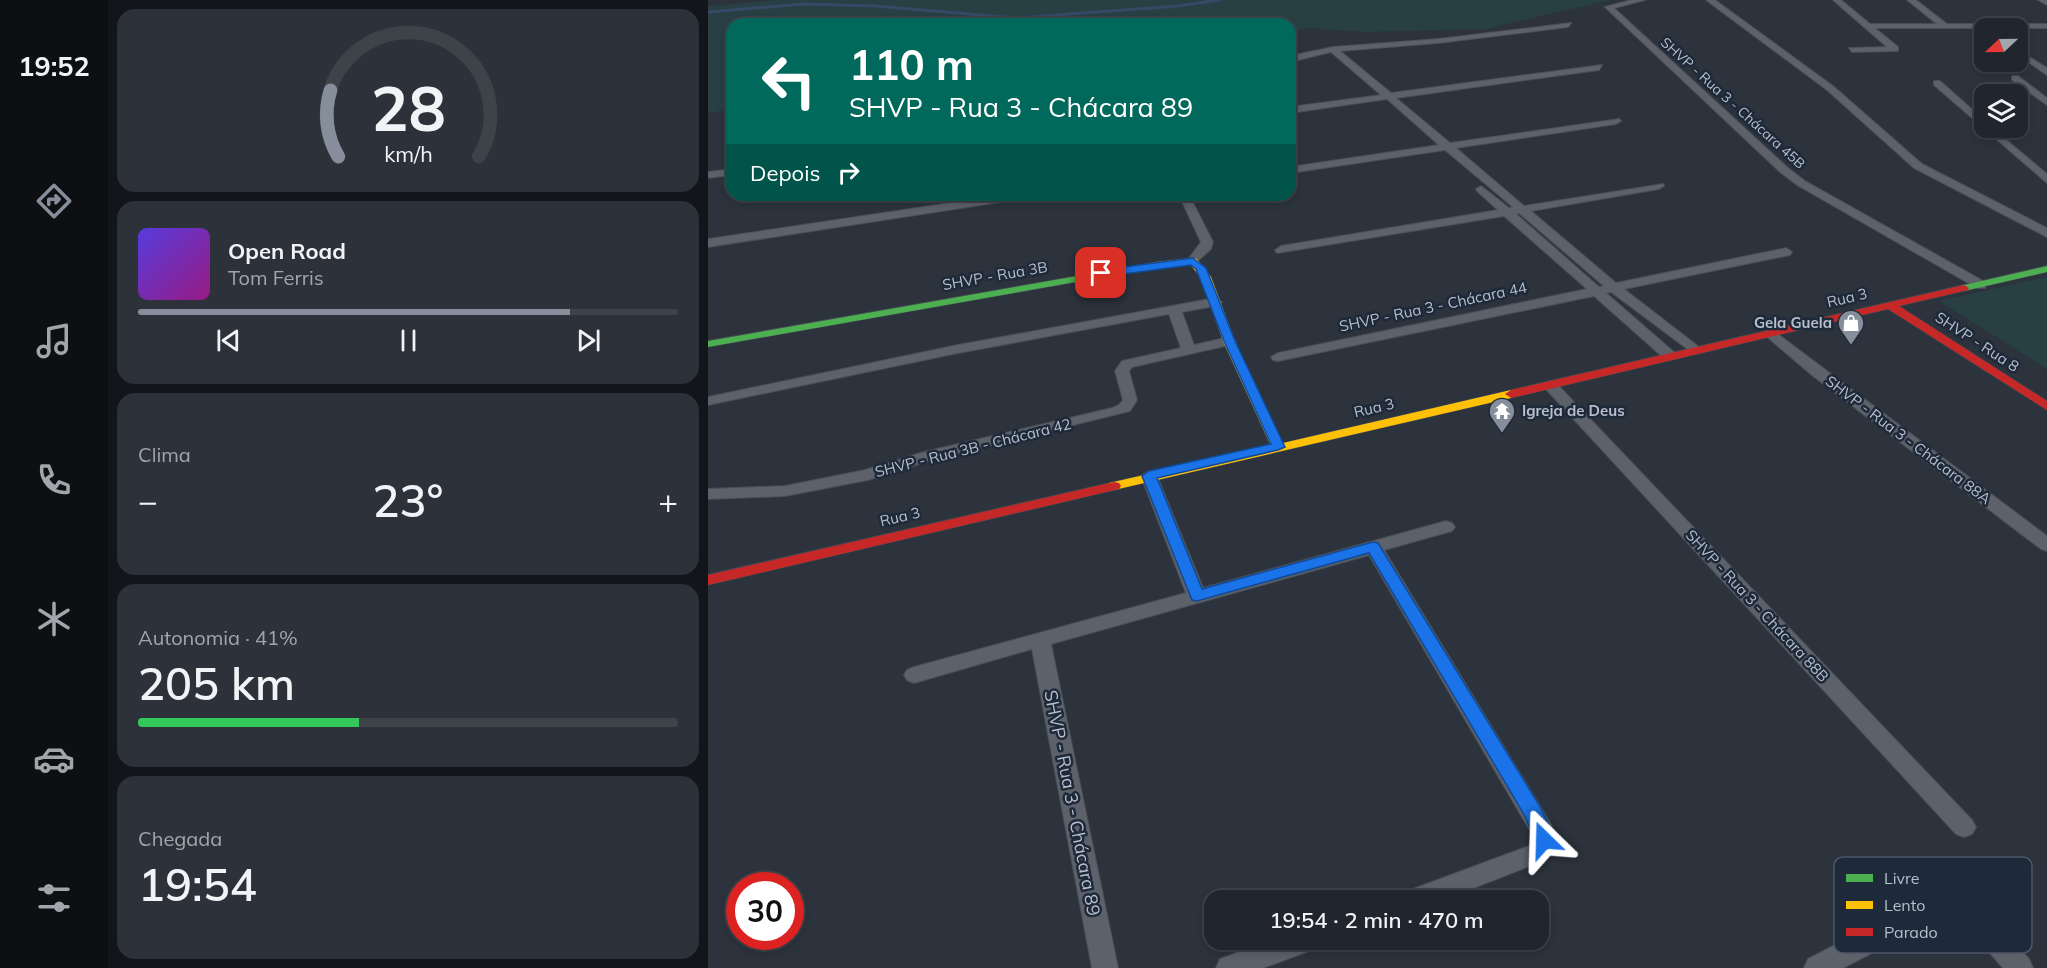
<!DOCTYPE html>
<html lang="pt">
<meta charset="utf-8">
<style>
body{margin:0;font-family:Mulish,sans-serif;background:#2d323a;color:#f1f3f6;height:100vh;display:flex;flex-direction:column;font-size:22px;white-space:nowrap}
*{box-sizing:border-box;margin:0}
p{font-size:20px;color:#a2a5aa}
.icon{flex:none;width:33px;height:33px;fill:none;stroke:currentColor;stroke-width:2;stroke-linecap:round;stroke-linejoin:round}
.map{position:relative;flex:1;overflow:hidden}
.sheet{display:flex;flex-direction:column;gap:9px;padding:9px;background:#121519;width:600px}
.sheet>*{flex:none}
.guide{position:absolute;left:18px;top:18px;width:570px;height:183px;border-radius:18px;box-shadow:0 3px 9px #0003,0 0 0 2px #3e434a;background:#00695c;color:#fff;overflow:hidden}
.needle{width:39px;rotate:248deg}
.fabs{position:absolute;left:1266px;top:18px;display:grid;gap:12px}
.fabs a{display:grid;place-items:center;width:54px;height:54px;border-radius:12px;background:#21262e;box-shadow:0 3px 9px #0003,0 0 0 2px #3e434a;font-size:30px}
.speed{position:absolute;left:18px;top:872px;display:flex;gap:12px;font-size:30px;font-weight:700;text-align:center}
.speed>*{display:grid;place-content:center;width:78px;height:78px;border-radius:50%;background:#21262e;box-shadow:0 3px 9px #0003,0 0 0 2px #3e434a;line-height:1}
.speed .limit{border:9px solid #d22;background:#fff;color:#111}
.pin{position:absolute;display:grid;place-items:center;width:51px;height:51px;color:#fff;margin:-26px;border-radius:12px;box-shadow:0 3px 9px #0006}
.me{position:absolute;width:66px;margin:-33px;rotate:338deg;stroke-linejoin:round;filter:drop-shadow(0 0 4px #0008)}
.turn{display:flex;align-items:center;gap:21px;height:126px;padding:0 24px;font-size:27px}
.turn .icon{width:78px;height:78px;stroke-width:2.5}
.turn b{display:block;font-size:42px;line-height:51px}
.then{display:flex;align-items:center;height:57px;padding:0 24px;background:#0003;gap:12px;font-size:22px}
.big{font-size:45px;font-weight:600;line-height:1.1}
.sheet .card{flex:1;display:flex;flex-direction:column;justify-content:center;gap:9px;min-width:0;padding:0 21px;border-radius:18px;background:#2d323a}
.sheet .dial{align-items:center;gap:0}
.dial svg{height:156px;overflow:visible;fill:none;stroke:#3e434a;stroke-width:7;stroke-linecap:round;text-anchor:middle}
.dial text{fill:#f1f3f6;stroke:none}
.song{display:flex;align-items:center;gap:18px}
.cover{width:72px;height:72px;border-radius:9px;background:linear-gradient(135deg,hsl(250 70% 55%),hsl(310 70% 35%))}
.played{height:6px;border-radius:3px;background:linear-gradient(90deg,#868e9b 80%,#3e434a 80%)}
.keys{display:flex;justify-content:space-around;direction:ltr}
.heat{display:flex;justify-content:space-between;align-items:center;font-size:33px;direction:ltr}
.charge{height:9px;border-radius:4px;background:linear-gradient(90deg,#34c759 41%,#3e434a 0)}
.trip{position:absolute;left:496px;top:890px;width:345px;height:60px;border-radius:18px;background:#21262e;box-shadow:0 3px 9px #0003,0 0 0 2px #3e434a;font-weight:600;line-height:60px;text-align:center}
main{display:flex;flex:1;min-height:0}
.tab-bar{display:flex;flex-direction:column;width:108px;justify-content:space-around;align-items:center;background:#0d0f12;color:#a2a5aa}
.tab-bar .icon{width:42px;height:42px}
.tab-bar .selected{color:#868e9b}
.tab-bar b{font-size:27px;color:#f1f3f6}
.map>svg:first-child{display:block}
</style>
<main>
<nav class="tab-bar">
<b>19:52</b>
<svg class="icon selected" aria-label="directions" viewBox="0 0 24 24"><path d="M12 3l9 9-9 9-9-9zM9 14v-3h6M13 9l2 2-2 2"/></svg>
<svg class="icon" aria-label="music" viewBox="0 0 24 24"><path d="M9 18V5l10-2v13"/><circle cx="6" cy="18" r="3"/><circle cx="16" cy="16" r="3"/></svg>
<svg class="icon" aria-label="phone" viewBox="0 0 24 24"><path d="M5 4h4l2 5-3 2q2 4 5 5l2-3 5 2v4C11 20 4 13 5 4z"/></svg>
<svg class="icon" aria-label="climate" viewBox="0 0 24 24"><path d="M12 3v18M4 7l16 10M4 17L20 7"/></svg>
<svg class="icon" aria-label="car" viewBox="0 0 24 24"><path d="M5 17H2v-5l4-1 3-4h7l3 4 3 1v5h-3M9 17h6M6 11h13"/><circle cx="7" cy="17" r="2"/><circle cx="17" cy="17" r="2"/></svg>
<svg class="icon" aria-label="filters" viewBox="0 0 24 24"><path d="M4 7h16M4 17h16"/><circle cx="9" cy="7" r="2"/><circle cx="15" cy="17" r="2"/></svg>
</nav>
<section class="sheet">
<div class="card dial"><svg viewBox="0 0 100 80">
<path d="M14 69A42 42 0 1 1 86 69"/>
<path d="M14 69A42 42 0 0 1 10 35" stroke="#868e9b"/>
<text x="50" y="56" font-size="32" font-weight="700">28</text>
<text x="50" y="72" font-size="11">km/h</text>
</svg></div>
<div class="card">
<div class="song"><i class="cover"></i><div><b>Open Road</b><p>Tom Ferris</p></div></div>
<div class="played"></div>
<div class="keys"><svg class="icon" aria-label="previous" viewBox="0 0 24 24"><path d="M18 5L8 12l10 7zM5 5v14"/></svg><svg class="icon" aria-label="pause" viewBox="0 0 24 24"><path d="M8 5v14M16 5v14"/></svg><svg class="icon" aria-label="next" viewBox="0 0 24 24"><path d="M6 5l10 7-10 7zM19 5v14"/></svg></div>
</div>
<div class="card"><p>Clima</p>
<div class="heat"><a>−</a><b class="big">23°</b><a>+</a></div>
</div>
<div class="card"><p>Autonomia · 41%</p><b class="big">205 km</b><div class="charge"></div></div>
<div class="card"><p>Chegada</p><b class="big">19:54</b></div>
</section>
<div class="map">
<svg width="1339" height="968" viewBox="0 0 1339 968">
<rect width="100%" height="100%" fill="#2c333d"/>
<g fill="#283f44">
<path d="M 70,0 L 902,0 L 777,29 L 655,32 L 601,28 L 582,33 L 582,24 L 24,24 L 24,109 L 0,113 L 0,6 Z"/>
<path d="M 1339,277 L 1339,369 L 1231,301 Z"/>
</g>
<g fill="none" stroke-linecap="round" stroke-linejoin="round">
<path stroke="#364a68" stroke-width="3" d="M 0,12 L 95,4 L 167,6 L 308,18 L 470,6 L 511,0"/>
<g stroke="#494e55" stroke-width="2">
<g id="street">
<path d="M 923,0 L 937,0 L 906,8 L 1080,168 L 1097,181 L 1277,282 L 1277,288 L 1269,288 L 1089,185 L 1072,172 L 897,7 Z"/>
<path d="M 998,0 L 1007,0 L 1125,86 L 1214,164 L 1339,228 L 1339,237 L 1206,168 L 1119,90 Z"/>
<path d="M 1125,0 L 1133,0 L 1162,24 L 1229,24 L 1199,0 L 1208,0 L 1239,24 L 1339,24 L 1339,28 L 1167,28 L 1190,47 L 1190,51 L 1144,52 L 1141,48 L 1179,47 Z"/>
<path d="M 1330,0 L 1339,0 L 1339,5 Z"/>
<path d="M 863,23 L 860,27 L 730,43 L 632,51 L 683,93 L 894,65 L 891,70 L 688,98 L 742,143 L 911,119 L 913,121 L 908,124 L 748,148 L 816,206 L 955,184 L 956,186 L 951,189 L 823,211 L 908,283 L 1078,248 L 1084,252 L 1082,255 L 916,289 L 991,347 L 991,353 L 986,354 L 903,292 L 898,293 L 967,353 L 967,359 L 957,359 L 886,296 L 570,361 L 565,360 L 563,357 L 570,353 L 879,289 L 796,216 L 569,253 L 567,250 L 573,246 L 790,210 L 769,191 L 768,189 L 773,186 L 801,208 L 805,207 L 737,150 L 582,173 L 582,167 L 731,145 L 679,99 L 582,113 L 582,107 L 673,95 L 623,52 L 582,62 L 582,56 L 625,47 L 730,39 ZM 811,213 L 896,286 L 891,287 L 808,214 Z"/>
<path d="M 1310,50 L 1339,68 L 1339,75 L 1310,55 Z"/>
<path d="M 1304,76 L 1310,76 L 1339,98 L 1339,105 L 1304,80 Z"/>
<path d="M 1226,81 L 1232,81 L 1276,120 L 1276,128 L 1284,128 L 1339,174 L 1339,183 L 1226,85 Z"/>
<path d="M 24,169 L 24,175 L 0,178 L 0,172 Z"/>
<path d="M 296,195 L 323,195 L 318,198 L 0,247 L 0,239 Z"/>
<path d="M 471,195 L 481,195 L 505,242 L 503,249 L 485,265 L 479,261 L 493,242 Z"/>
<path d="M 507,298 L 514,302 L 512,305 L 474,312 L 486,345 L 521,337 L 528,341 L 526,344 L 424,367 L 421,371 L 429,400 L 422,411 L 227,459 L 160,480 L 77,496 L 0,499 L 0,489 L 77,486 L 157,470 L 216,452 L 404,408 L 411,405 L 415,400 L 407,371 L 414,361 L 473,348 L 461,314 L 250,353 L 0,405 L 0,397 L 250,345 Z"/>
<path d="M 1063,329 L 1339,536 L 1339,551 L 1333,549 L 1105,376 L 1058,336 L 1056,333 Z"/>
<path d="M 842,381 L 847,382 L 1264,820 L 1268,827 L 1264,834 L 1256,837 L 1248,834 L 837,388 L 835,385 Z"/>
<path d="M 441,471 L 449,476 L 495,588 L 738,521 L 744,523 L 747,527 L 744,531 L 676,550 L 844,826 C 850,839 847,850 837,860 L 735,900 L 694,900 L 697,892 L 821,846 L 824,834 L 661,555 L 343,644 L 410,968 L 384,968 L 324,649 L 206,683 L 199,680 L 196,675 L 199,670 L 206,667 L 478,593 L 433,476 Z"/>
<path d="M 1243,890 L 1272,905 L 1321,959 L 1325,968 L 1295,968 L 1254,921 L 1241,913 L 1135,968 L 1096,968 L 1100,959 L 1214,900 Z"/>
<path d="M 566,939 L 613,939 L 609,948 L 555,968 L 508,968 L 512,959 Z"/>
</g>
</g>
<g stroke="#494e55" stroke-width="1">
<g id="fast">
<path d="M 449,262 L 453,263 L 453,267 L 0,347 L 0,341 Z"/>
<path d="M 1339,266 L 1339,272 L 1256,291 L 1251,288 L 1252,286 Z"/>
</g>
</g>
<g stroke="#494e55" stroke-width="1">
<path id="slow" d="M 485,258 L 489,259 L 503,277 L 527,341 L 575,443 L 803,390 L 809,394 L 803,398 L 406,490 L 401,489 L 399,486 L 401,483 L 563,446 L 515,341 L 493,278 L 482,264 L 449,268 L 444,265 L 449,262 Z"/>
</g>
<g stroke="#494e55" stroke-width="1">
<g id="jam">
<path d="M 1256,285 L 1261,288 L 1260,290 L 1191,306 L 1339,401 L 1339,410 L 1180,309 L 803,398 L 797,394 L 803,390 Z"/>
<path d="M 406,482 L 411,483 L 413,486 L 411,489 L 0,585 L 0,575 Z"/>
</g>
</g>
<use href="#street" fill="#5c616a" fill-rule="evenodd"/>
<use href="#fast" fill="#4caf50" fill-rule="evenodd"/>
<use href="#slow" fill="#ffc107" fill-rule="evenodd"/>
<use href="#jam" fill="#c62828" fill-rule="evenodd"/>
</g>
<path fill="#1a73e8" stroke="#114b97" stroke-width="1.5" d="M 485,258 L 498,268 L 527,341 L 577,447 L 570,450 L 449,478 L 494,589 L 665,542 L 670,543 L 831,805 L 845,833 L 843,846 L 836,849 L 829,846 L 817,816 L 661,553 L 489,601 L 484,600 L 434,476 L 441,471 L 563,444 L 516,341 L 488,269 L 483,265 L 393,277 L 388,273 L 393,270 Z"/>
<defs>
<g id="shop-pin" transform="scale(1.35)"><path d="M0 17L-7.5 6A9.5 9.5 0 1 1 7.5 6Z" fill="#868e9b" stroke="#1e2939"/><path d="M-5-2.5h2.3a2.7 3.5 0 0 1 5.4 0H5L5.5 6h-11ZM-1.5-2.5h3a1.5 2.3 0 0 0-3 0Z" fill="#fff"/></g>
<g id="temple-pin" transform="scale(1.35)"><path d="M0 17L-7.5 6A9.5 9.5 0 1 1 7.5 6Z" fill="#868e9b" stroke="#1e2939"/><path d="M0-6L5-2H3V0L6.5 2.5H4V6H1.5V3h-3V6H-4V2.5H-6.5L-3 0V-2H-5Z" fill="#fff"/></g>
</defs>
<g fill-rule="evenodd">
<use href="#shop-pin" x="1143" y="323"/>
<use href="#temple-pin" x="794" y="411"/>
</g>
<g text-anchor="middle" stroke-width="5" stroke-linejoin="round" paint-order="stroke">
<g font-size="14" fill="#b7bfcd" stroke="#1e2939">
<text transform="translate(1025 103) rotate(42)" y="5">SHVP - Rua 3 - Chácara 45B</text>
</g>
<g font-size="15" fill="#b7bfcd" stroke="#1e2939">
<text transform="translate(287 276) rotate(-10)" y="5">SHVP - Rua 3B</text>
<text transform="translate(1139 298) rotate(-13)" y="5">Rua 3</text>
<text transform="translate(725 307) rotate(-12)" y="5">SHVP - Rua 3 - Chácara 44</text>
<text transform="translate(1269 342) rotate(33)" y="5">SHVP - Rua 8</text>
<text transform="translate(666 408) rotate(-13)" y="5">Rua 3</text>
<text transform="translate(1200 440) rotate(37)" y="5">SHVP - Rua 3 - Chácara 88A</text>
<text transform="translate(265 448) rotate(-14)" y="5">SHVP - Rua 3B - Chácara 42</text>
<text transform="translate(192 517) rotate(-13)" y="5">Rua 3</text>
<text transform="translate(1049 606) rotate(47)" y="5">SHVP - Rua 3 - Chácara 88B</text>
</g>
<g font-size="15" font-weight="bold" fill="#b7bfcd" stroke="#1e2939" text-anchor="end">
<text x="1124" y="328">Gela Guela</text>
<text x="814" y="416" text-anchor="start">Igreja de Deus</text>
</g>
<g font-size="18" fill="#b7bfcd" stroke="#1e2939">
<text transform="translate(364 803) rotate(79)" y="6">SHVP - Rua 3 - Chácara 89</text>
</g>
</g>
<rect x="1126" y="857" width="198" height="96" rx="9" fill="#1e2939" stroke="#4c5665" stroke-width="1.5"/>
<rect x="1138" y="874" width="27" height="8" fill="#4caf50"/>
<rect x="1138" y="901" width="27" height="8" fill="#ffc107"/>
<rect x="1138" y="928" width="27" height="8" fill="#c62828"/>
<g font-size="16" fill="#b7bfcd">
<text x="1176" y="884">Livre</text>
<text x="1176" y="911">Lento</text>
<text x="1176" y="938">Parado</text>
</g>
</svg>
<div class="fabs">
<a><svg class="needle" viewBox="-14 -14 28 28"><path d="M0-13l5 13h-10z" fill="#e53935"/><path d="M0 13l5-13h-10z" fill="#a2a5aa"/></svg></a>
<a><svg class="icon" aria-label="layers" viewBox="0 0 24 24"><path d="M12 4l9 5-9 5-9-5zM3 14l9 5 9-5"/></svg></a>
</div>
<div class="speed"><div class="limit">30</div></div>
<div class="pin" style="left:393px;top:273px;background:#d93025"><svg class="icon" aria-label="arrive" viewBox="0 0 24 24"><path d="M6 21V4h12l-3 4 3 4H6"/></svg></div>
<svg class="me" style="left:836px;top:840px" viewBox="-20 -20 40 40"><path d="M0-17L14 15 0 8-14 15z" fill="#1a73e8" stroke="#fff" stroke-width="4"/></svg>
<div class="trip">19:54 · 2 min · 470 m</div>
<div class="guide">
<div class="turn"><svg class="icon" aria-label="left" viewBox="0 0 24 24"><path d="M17 20v-9H6M10 6l-5 5 5 5"/></svg><div><b>110 m</b>SHVP - Rua 3 - Chácara 89</div></div>
<div class="then">Depois<svg class="icon" aria-label="right" viewBox="0 0 24 24"><path d="M7 20v-9h11M14 6l5 5-5 5"/></svg></div>
</div>
</div>
</main>
